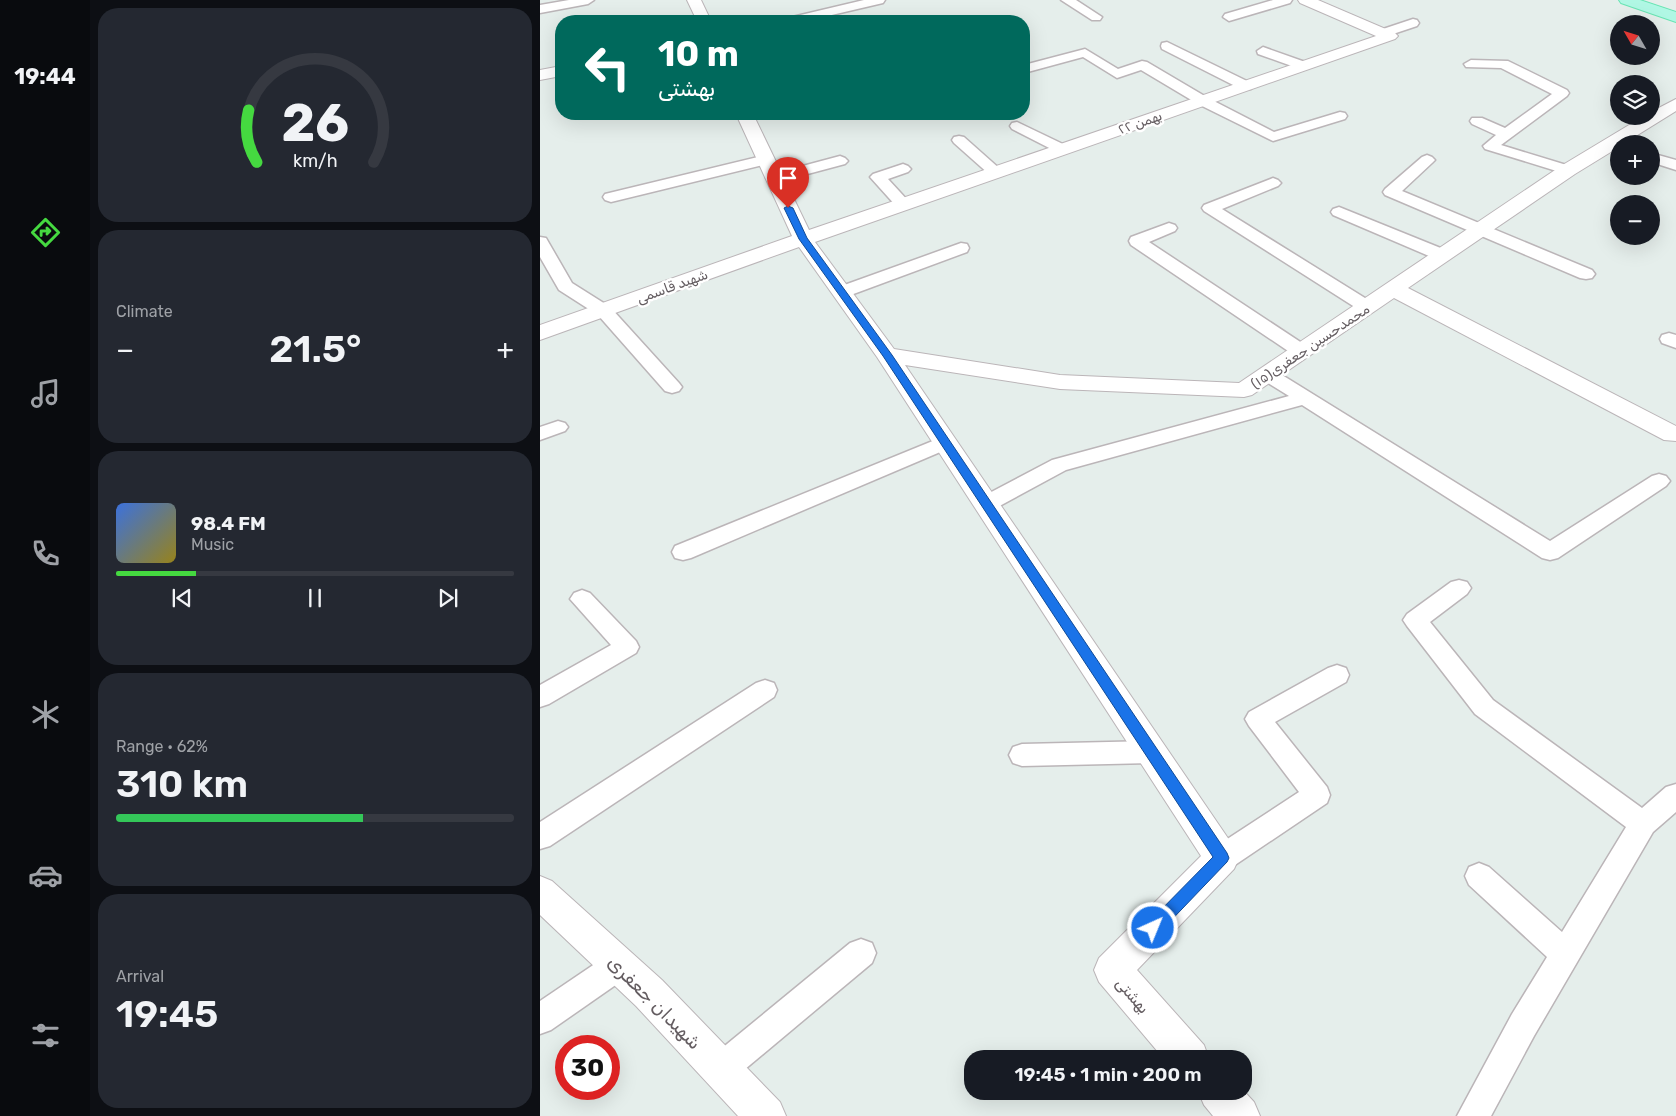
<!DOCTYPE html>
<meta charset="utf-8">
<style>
body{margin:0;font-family:Rubik,Vazirmatn,sans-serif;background:#242831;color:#f1f3f6;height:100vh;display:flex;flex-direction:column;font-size:19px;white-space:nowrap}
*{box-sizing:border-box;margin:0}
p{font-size:16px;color:#9ea1a6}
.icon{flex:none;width:28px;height:28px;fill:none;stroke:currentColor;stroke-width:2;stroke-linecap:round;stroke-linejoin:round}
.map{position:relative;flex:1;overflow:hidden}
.side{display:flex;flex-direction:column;gap:8px;padding:8px;background:#0d0f14;width:450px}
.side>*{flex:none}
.top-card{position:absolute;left:15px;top:15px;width:475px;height:105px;border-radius:20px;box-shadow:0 5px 20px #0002;background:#00695c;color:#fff;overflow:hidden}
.needle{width:32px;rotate:309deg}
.tools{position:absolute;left:1070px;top:15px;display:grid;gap:10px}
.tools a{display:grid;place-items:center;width:50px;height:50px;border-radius:50%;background:#171b24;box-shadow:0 5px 20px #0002;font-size:25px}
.speed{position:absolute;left:15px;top:1035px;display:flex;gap:10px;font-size:25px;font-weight:700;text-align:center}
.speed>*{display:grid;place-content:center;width:65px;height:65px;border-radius:50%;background:#171b24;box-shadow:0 5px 20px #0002;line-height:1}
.speed .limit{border:8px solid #d22;background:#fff;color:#111}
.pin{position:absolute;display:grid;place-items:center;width:42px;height:42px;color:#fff;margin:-51px -21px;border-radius:50% 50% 50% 0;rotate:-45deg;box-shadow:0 0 5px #0007}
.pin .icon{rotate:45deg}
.me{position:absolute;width:55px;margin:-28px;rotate:44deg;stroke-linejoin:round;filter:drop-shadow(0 0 4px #0008)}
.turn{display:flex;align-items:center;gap:18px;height:105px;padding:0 20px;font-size:22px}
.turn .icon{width:65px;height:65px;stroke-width:2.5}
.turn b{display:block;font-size:35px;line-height:42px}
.big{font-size:38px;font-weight:600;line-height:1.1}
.side .tile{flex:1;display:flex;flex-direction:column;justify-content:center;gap:8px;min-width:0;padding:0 18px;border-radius:20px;background:#242831}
.side .dial{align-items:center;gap:0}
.dial svg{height:130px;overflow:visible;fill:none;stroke:#363941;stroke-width:7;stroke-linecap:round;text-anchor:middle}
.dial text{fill:#f1f3f6;stroke:none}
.song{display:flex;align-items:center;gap:15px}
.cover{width:60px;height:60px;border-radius:8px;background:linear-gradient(135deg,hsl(220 70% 55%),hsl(50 70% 35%))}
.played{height:5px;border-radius:2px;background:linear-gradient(90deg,#45d940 20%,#363941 20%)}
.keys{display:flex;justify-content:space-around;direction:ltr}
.heat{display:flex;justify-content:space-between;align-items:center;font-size:28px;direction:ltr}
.charge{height:8px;border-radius:4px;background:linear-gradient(90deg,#34c759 62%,#363941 0)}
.trip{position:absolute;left:424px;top:1050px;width:288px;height:50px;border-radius:20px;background:#171b24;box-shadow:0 5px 20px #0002;font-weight:600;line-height:50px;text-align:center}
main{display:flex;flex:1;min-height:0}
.dock{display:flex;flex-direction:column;width:90px;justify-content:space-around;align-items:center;background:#090b0e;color:#9ea1a6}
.dock .icon{width:35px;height:35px}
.dock .on{color:#45d940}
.dock b{font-size:22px;color:#f1f3f6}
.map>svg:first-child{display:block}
</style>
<main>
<nav class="dock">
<b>19:44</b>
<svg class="icon on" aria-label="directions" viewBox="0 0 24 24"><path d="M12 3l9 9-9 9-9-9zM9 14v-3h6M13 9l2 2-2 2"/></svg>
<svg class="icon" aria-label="music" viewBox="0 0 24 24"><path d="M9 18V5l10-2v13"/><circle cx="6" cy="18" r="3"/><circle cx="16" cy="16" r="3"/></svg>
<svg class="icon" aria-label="phone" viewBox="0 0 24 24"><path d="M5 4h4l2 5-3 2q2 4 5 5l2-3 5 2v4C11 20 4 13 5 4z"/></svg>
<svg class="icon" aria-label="climate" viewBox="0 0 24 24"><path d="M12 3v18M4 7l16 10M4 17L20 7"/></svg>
<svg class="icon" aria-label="car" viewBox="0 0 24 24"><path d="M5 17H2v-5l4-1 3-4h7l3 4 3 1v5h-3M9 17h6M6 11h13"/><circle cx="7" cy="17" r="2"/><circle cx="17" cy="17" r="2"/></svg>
<svg class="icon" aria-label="filters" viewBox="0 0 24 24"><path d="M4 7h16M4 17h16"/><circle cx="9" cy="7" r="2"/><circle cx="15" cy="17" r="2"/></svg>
</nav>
<section class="side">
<div class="tile dial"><svg viewBox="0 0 100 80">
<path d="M14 69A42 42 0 1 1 86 69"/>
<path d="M14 69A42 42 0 0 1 9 37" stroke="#45d940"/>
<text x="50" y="56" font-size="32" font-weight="700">26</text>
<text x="50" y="72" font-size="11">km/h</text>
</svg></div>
<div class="tile"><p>Climate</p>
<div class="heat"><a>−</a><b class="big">21.5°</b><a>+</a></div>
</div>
<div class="tile">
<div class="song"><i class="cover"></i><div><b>98.4 FM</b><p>Music</p></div></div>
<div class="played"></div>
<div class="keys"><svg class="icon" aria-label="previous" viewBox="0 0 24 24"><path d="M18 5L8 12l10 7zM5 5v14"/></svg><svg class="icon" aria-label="pause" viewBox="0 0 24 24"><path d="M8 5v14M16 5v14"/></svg><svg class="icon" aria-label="next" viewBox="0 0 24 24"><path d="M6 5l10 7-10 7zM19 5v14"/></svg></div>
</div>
<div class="tile"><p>Range · 62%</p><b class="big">310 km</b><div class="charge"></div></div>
<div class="tile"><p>Arrival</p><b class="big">19:45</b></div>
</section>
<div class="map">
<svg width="1136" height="1116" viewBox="0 0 1136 1116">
<rect width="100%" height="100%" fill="#e5eeeb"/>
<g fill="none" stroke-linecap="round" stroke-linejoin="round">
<g stroke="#bbb5b8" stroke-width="3">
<g id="lane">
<path d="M 29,0 L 54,0 L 48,4 L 0,13 L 0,5 Z"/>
<path d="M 324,0 L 345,0 L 343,3 L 266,21 L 246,21 L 248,18 Z"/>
<path d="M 521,0 L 536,0 L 562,17 L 560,20 L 552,20 Z"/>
<path d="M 733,0 L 752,0 L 750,3 L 689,21 L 683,17 L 685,14 Z"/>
<path d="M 873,19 L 877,20 L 879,23 L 877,26 L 844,37 L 838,33 L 840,30 Z"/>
<path d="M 627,42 L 711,83 L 713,86 L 711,89 L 701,89 L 622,49 L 621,46 L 622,43 Z"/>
<path d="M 723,47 L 768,63 L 770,66 L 763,70 L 718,54 L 717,51 Z"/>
<path d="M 545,49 L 578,69 L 602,61 L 607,62 L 668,98 L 734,132 L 800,112 L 805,113 L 807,116 L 805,119 L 733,141 L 658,104 L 601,70 L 577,78 L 543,57 L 484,73 L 484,65 Z"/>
<path d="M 931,60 L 968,61 L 1027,90 L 1029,93 L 1027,96 L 961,145 L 1033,167 L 1036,170 L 1033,173 L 1023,173 L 945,149 L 943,146 L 956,135 L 932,124 L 930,121 L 932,118 L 942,118 L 965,128 L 1012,94 L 961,68 L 926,67 L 924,64 Z"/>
<path d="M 477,122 L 527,146 L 529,149 L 527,152 L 517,152 L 472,129 L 470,126 L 472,123 Z"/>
<path d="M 419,136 L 424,137 L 460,169 L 463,172 L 460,175 L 450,175 L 414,143 L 412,140 L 414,137 Z"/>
<path d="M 1111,153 L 1136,160 L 1136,170 L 1111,162 Z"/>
<path d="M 226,155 L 231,157 L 234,160 L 231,163 L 71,202 L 65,200 L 63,197 L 65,194 Z"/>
<path d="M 887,155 L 892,157 L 895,160 L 892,163 L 862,191 L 1052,270 L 1055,274 L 1052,278 L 1046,279 L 1040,278 L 845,195 L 843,192 L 845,189 L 882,157 Z"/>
<path d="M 300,156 L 305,158 L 308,161 L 305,164 L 234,183 L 229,181 L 226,178 L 229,175 Z"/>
<path d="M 363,164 L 368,166 L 371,169 L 368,172 L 348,179 L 371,204 L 369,207 L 357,207 L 330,177 L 333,174 Z"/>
<path d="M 733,178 L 738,180 L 741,183 L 738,186 L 682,209 L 833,303 L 836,307 L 833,311 L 827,312 L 821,311 L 664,211 L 662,208 L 664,205 Z"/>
<path d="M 799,207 L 908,251 L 910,255 L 908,259 L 896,259 L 793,215 L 791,212 L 793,209 Z"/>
<path d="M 629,223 L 635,225 L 637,228 L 635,231 L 609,242 L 768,347 L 770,351 L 768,355 L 761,357 L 754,355 L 591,245 L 589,241 L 591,237 Z"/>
<path d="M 0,237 L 6,238 L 32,283 L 70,307 L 139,383 L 142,387 L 139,391 L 132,393 L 125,391 L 58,315 L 19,290 L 0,257 Z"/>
<path d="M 421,243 L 427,244 L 429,248 L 427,252 L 308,296 L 302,297 L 296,296 L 293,292 L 296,288 Z"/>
<path d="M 1129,333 L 1136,335 L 1136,348 L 1122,343 L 1120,339 L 1122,335 Z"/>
<path d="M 727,368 L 734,370 L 1010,541 L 1112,476 L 1119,474 L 1126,476 L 1130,481 L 1126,486 L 1018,558 L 1010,560 L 1002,558 L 762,405 L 526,470 L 454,509 L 446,511 L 438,509 L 435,504 L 438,499 L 512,460 L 749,396 L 720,378 L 717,374 L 720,370 Z"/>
<path d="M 18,421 L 25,423 L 28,427 L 25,431 L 0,440 L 0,427 Z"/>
<path d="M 405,436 L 412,437 L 415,442 L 412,447 L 151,558 L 143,560 L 135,558 L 132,552 L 135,546 Z"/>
<path d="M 919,580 L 927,582 L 931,588 L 927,594 L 890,622 L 953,700 L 1102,808 L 1126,787 L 1136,784 L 1136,812 L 1113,832 L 994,1036 L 951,1116 L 917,1116 L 972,1014 L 1007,957 L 929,885 L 925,876 L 929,867 L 939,863 L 949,867 L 1022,932 L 1086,827 L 935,714 L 867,626 L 863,620 L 867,614 L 911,582 Z"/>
<path d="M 42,590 L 50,593 L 96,641 L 99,647 L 96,653 L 9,704 L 0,707 L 0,685 L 71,645 L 30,599 L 34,593 Z"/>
<path d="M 797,665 L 806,668 L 809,675 L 806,682 L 735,722 L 787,787 L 790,795 L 787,803 L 692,867 L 682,870 L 672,867 L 668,858 L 672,849 L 759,792 L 709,726 L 705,719 L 709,712 L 788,668 Z"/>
<path d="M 225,680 L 234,683 L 237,690 L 234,697 L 10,846 L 0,849 L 0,822 L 216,683 Z"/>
<path d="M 612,741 L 621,744 L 625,752 L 621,760 L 612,763 L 482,766 L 473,763 L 469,755 L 473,747 L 482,744 Z"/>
<path d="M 321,939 L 332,943 L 336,953 L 332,963 L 192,1080 L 181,1085 L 170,1080 L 165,1069 L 170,1058 L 310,943 Z"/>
<path d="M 79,951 L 90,955 L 94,965 L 90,975 L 11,1030 L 0,1034 L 0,1001 L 68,955 Z"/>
</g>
</g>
<g stroke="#bbb5b8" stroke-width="2">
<g id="street">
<path d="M 147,0 L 161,0 L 171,21 L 157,21 Z"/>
<path d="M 758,0 L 778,0 L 855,33 L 858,36 L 855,39 L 275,242 L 354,349 L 520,375 L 699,383 L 1021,166 L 1104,116 L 1111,116 L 1111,112 L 1136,99 L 1136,111 L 1083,144 L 1079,144 L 1079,147 L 1035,174 L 868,288 L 1136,426 L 1136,441 L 1124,440 L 854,298 L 712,395 L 704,397 L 520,389 L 365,365 L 694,847 L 699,858 L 694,869 L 597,970 L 664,1045 L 669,1059 L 624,1059 L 559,982 L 554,970 L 559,958 L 661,856 L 337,357 L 259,247 L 0,340 L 0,325 L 252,236 L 196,114 L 213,114 L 269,230 L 836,36 L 760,3 Z"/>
<path d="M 21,66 L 21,76 L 0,80 L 0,70 Z"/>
<path d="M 0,876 L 12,881 L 122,980 L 240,1102 L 246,1116 L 198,1116 L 96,1006 L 0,915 Z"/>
<path d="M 702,1089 L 714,1102 L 720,1116 L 673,1116 L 664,1105 L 658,1091 L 702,1091 Z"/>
</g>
</g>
<g stroke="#68e4b3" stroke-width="2">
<path id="primary" d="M 1079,0 L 1100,0 L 1136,12 L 1136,22 L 1081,3 Z"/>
</g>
<use href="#lane" fill="#fff" fill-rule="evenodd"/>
<use href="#street" fill="#fff" fill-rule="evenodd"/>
<use href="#primary" fill="#b0f7e4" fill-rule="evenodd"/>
</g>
<path fill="#1a73e8" stroke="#114b97" d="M 248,206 L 253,208 L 267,238 L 352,355 L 687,853 L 689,858 L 687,862 L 619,933 L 613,935 L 608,933 L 606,928 L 608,923 L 673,857 L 343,356 L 259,239 L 244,208 Z"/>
<g text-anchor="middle" stroke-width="5" stroke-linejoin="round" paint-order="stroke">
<g font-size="14" fill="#645d61" stroke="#fff">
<text transform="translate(600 122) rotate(-19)" y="5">۲۲ بهمن</text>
<text transform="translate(132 286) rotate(-20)" y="5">شهید قاسمی</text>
<text transform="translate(770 346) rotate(-34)" y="5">محمدحسین جعفری(۱۵)</text>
</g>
<g font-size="16" fill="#645d61" stroke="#fff">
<text transform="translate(593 995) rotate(49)" y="6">بهشتی</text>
</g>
<g font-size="19" fill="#645d61" stroke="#fff">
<text transform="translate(115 1002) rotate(45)" y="7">شهیدان جعفری</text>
</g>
</g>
</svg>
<div class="tools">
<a><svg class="needle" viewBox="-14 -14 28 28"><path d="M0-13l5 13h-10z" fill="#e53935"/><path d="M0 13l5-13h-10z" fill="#9ea1a6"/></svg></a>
<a><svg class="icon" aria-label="layers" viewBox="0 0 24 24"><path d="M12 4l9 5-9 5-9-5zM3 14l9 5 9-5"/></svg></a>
<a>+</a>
<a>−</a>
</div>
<div class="speed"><div class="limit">30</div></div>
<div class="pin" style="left:248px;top:208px;background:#d93025"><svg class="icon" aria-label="arrive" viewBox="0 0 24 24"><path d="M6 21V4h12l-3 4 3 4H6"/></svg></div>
<svg class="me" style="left:613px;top:928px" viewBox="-20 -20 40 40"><circle r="17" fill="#1a73e8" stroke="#fff" stroke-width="3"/><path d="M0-11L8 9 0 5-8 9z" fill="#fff"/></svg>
<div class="trip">19:45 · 1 min · 200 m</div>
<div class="top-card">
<div class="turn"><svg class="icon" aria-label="left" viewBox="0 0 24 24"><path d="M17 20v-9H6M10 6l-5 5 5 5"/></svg><div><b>10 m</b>بهشتی</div></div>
</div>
</div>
</main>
